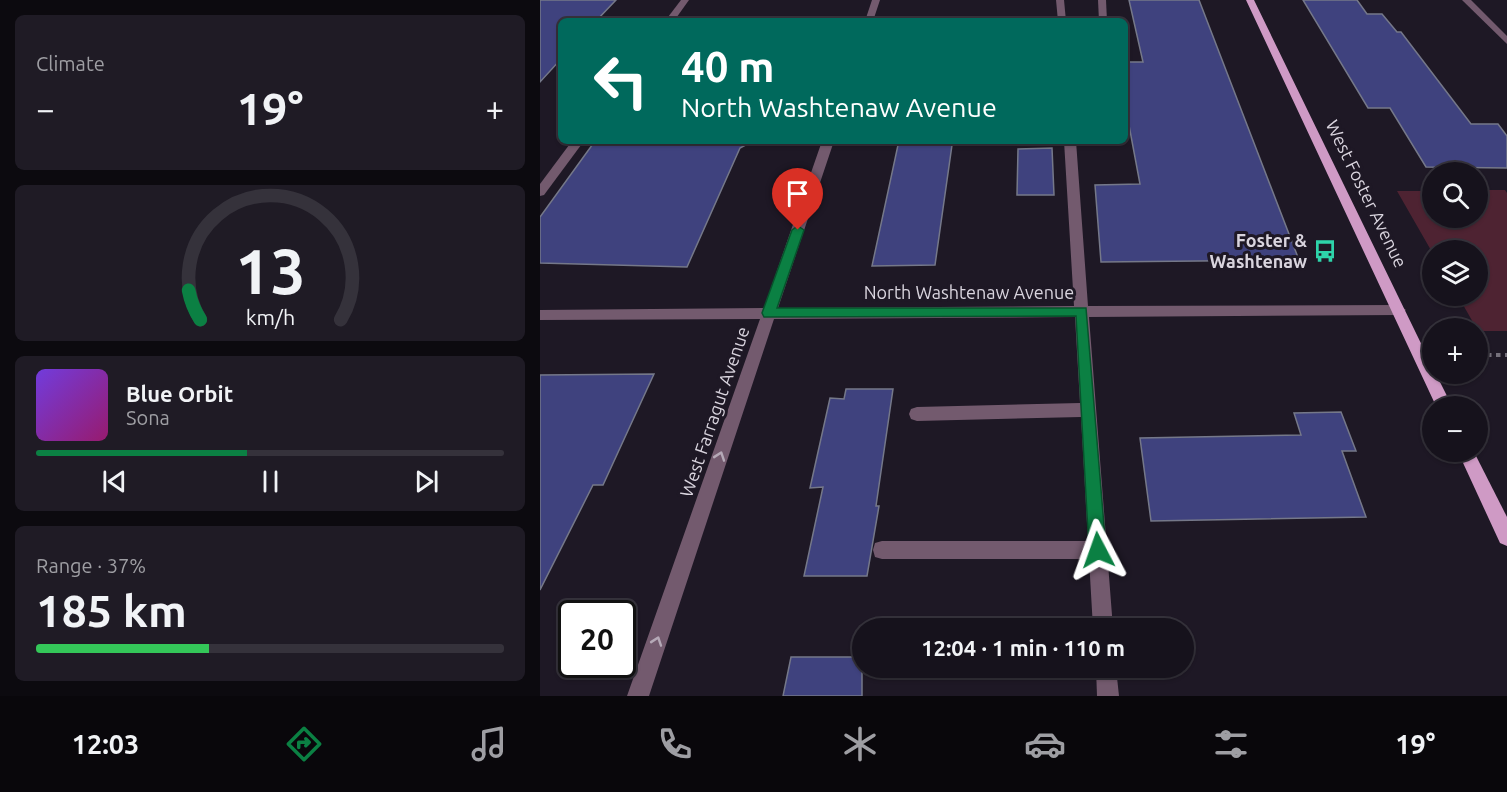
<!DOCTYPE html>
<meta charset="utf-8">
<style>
body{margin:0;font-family:Ubuntu,sans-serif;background:#1f1b25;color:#f1f3f6;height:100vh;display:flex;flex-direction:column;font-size:22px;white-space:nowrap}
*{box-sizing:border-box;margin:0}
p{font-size:20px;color:#9e9ea3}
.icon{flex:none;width:33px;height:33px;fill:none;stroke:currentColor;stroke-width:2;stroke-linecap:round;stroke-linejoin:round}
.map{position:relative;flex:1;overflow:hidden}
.details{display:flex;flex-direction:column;gap:15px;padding:15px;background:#0c0a0f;width:540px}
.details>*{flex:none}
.top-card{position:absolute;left:18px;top:18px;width:570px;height:126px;border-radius:9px;box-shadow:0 2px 4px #0004,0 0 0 2px #35323b;background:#00695c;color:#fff;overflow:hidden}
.fabs{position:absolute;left:882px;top:162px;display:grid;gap:12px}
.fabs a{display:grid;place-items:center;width:66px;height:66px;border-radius:50%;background:#16121c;box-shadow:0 2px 4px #0004,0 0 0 2px #35323b;font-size:30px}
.speed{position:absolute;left:18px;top:600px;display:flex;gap:12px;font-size:30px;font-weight:700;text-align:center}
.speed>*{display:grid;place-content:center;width:78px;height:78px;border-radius:50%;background:#16121c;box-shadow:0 2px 4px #0004,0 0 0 2px #35323b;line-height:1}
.speed .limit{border:3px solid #111;border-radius:9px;background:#fff;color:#111}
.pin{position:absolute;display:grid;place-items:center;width:51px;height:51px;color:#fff;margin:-62px -26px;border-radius:50% 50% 50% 0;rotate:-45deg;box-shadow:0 0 6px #0007}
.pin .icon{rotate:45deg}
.me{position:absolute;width:66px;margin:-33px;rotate:356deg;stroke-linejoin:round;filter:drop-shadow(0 0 4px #0008)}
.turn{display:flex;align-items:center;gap:21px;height:126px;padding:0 24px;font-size:27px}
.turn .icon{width:78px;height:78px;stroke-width:2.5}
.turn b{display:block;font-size:42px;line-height:51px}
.big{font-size:45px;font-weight:700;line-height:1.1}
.details .widget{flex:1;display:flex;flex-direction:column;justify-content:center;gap:9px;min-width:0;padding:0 21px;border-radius:9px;background:#1f1b25}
.details .dial{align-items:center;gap:0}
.dial svg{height:156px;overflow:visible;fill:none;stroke:#35323b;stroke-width:7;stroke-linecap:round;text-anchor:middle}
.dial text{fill:#f1f3f6;stroke:none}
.song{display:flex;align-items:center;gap:18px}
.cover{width:72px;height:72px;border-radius:9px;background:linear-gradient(135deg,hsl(260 70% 55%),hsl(320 70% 35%))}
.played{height:6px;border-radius:3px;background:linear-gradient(90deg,#0b8043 45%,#35323b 45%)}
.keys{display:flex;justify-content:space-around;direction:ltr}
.heat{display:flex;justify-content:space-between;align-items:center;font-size:33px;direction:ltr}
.charge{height:9px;border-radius:4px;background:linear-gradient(90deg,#34c759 37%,#35323b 0)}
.trip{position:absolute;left:312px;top:618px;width:342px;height:60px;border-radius:30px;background:#16121c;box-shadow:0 2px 4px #0004,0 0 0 2px #35323b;font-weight:700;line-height:60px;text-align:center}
.tab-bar{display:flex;height:96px;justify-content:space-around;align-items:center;background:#09070b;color:#9e9ea3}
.tab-bar .icon{width:42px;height:42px}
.tab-bar .on{color:#0b8043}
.tab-bar b{font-size:27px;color:#f1f3f6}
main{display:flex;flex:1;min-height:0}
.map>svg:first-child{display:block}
</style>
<main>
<section class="details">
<div class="widget"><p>Climate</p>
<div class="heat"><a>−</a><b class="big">19°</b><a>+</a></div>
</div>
<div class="widget dial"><svg viewBox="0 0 100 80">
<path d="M14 69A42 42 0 1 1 86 69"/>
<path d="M14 69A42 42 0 0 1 8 54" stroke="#0b8043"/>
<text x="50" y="56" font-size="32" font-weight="700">13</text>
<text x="50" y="72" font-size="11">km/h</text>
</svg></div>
<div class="widget">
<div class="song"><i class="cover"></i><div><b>Blue Orbit</b><p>Sona</p></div></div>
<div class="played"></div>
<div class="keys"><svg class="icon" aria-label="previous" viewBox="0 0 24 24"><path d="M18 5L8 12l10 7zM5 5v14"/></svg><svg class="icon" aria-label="pause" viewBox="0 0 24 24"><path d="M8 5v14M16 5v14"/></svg><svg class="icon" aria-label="next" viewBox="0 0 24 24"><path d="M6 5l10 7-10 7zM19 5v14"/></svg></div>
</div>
<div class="widget"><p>Range · 37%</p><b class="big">185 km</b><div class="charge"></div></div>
</section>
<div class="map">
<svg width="967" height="696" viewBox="0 0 967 696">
<rect width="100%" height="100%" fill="#1e1825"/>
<path fill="#4e2332" d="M 938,190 L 965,190 L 967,193 L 967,331 L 938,331 L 918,296 L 938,296 L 938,250 L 892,252 L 857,191 L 892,191 L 892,218 L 938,218 Z"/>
<g fill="#3f427e" stroke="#757889" stroke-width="1.5">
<path d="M 0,0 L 76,0 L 56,21 L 21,21 L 21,59 L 0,82 Z"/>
<path d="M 589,0 L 659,0 L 759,260 L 561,262 L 555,185 L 600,184 L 585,104 L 585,62 L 603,62 Z"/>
<path d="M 763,0 L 817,0 L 827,14 L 842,14 L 857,32 L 861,32 L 931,124 L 958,124 L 967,136 L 967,168 L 886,167 L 850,108 L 828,108 Z"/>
<path d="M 55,141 L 213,141 L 200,148 L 147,267 L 0,263 L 0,217 Z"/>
<path d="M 358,145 L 412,145 L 395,265 L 332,266 Z"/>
<path d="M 512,148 L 514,195 L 477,195 L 478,149 Z"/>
<path d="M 114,374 L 63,485 L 53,485 L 0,590 L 0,375 Z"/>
<path d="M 306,389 L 353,389 L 336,506 L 339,506 L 327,576 L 264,576 L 283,487 L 270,488 L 290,398 L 304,399 Z"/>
<path d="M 801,412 L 816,451 L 802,451 L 826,517 L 611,521 L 600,438 L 761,435 L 754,413 Z"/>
<path d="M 251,657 L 322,657 L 322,696 L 243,696 Z"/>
</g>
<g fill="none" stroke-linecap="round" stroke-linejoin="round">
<path stroke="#75707b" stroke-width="4" stroke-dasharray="4.5 4.5" stroke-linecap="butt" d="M 938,355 L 967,355"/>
<g fill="#735a6e" fill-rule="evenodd">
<path d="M 141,0 L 149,0 L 134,21 L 125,21 Z"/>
<path d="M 332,0 L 340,0 L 333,21 L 325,21 Z"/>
<path d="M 516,0 L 524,0 L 526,21 L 518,21 Z"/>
<path d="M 558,0 L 566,0 L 567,21 L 559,21 Z"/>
<path d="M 922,0 L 931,0 L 967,36 L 967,44 Z"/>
<path d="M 32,141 L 44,141 L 4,195 L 0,196 L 0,184 Z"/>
<path d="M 282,141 L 294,141 L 238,308 L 534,306 L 524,141 L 536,141 L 548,306 L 859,305 L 866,310 L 859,315 L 549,317 L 573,628 L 553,628 L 549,559 L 342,559 L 335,557 L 333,550 L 335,543 L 342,541 L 548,541 L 541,417 L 377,421 L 371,419 L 369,414 L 371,409 L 377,407 L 540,403 L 535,317 L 234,319 L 109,696 L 87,696 L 220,319 L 0,320 L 0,310 L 224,308 Z"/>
<path d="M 556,668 L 576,668 L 579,696 L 557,696 Z"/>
</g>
<g fill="#cf9ac5" fill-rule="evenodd">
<path d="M 706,0 L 714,0 L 892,366 L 892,374 L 896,374 L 912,406 L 896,406 Z"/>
<path d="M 918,452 L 934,452 L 967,517 L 967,546 L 960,543 Z"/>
</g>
</g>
<defs><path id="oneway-chevron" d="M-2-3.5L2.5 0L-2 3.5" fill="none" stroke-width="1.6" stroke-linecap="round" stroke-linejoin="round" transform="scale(1.5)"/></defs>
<g stroke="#b5a9b7">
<use href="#oneway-chevron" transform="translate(180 456) rotate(-71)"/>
<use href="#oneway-chevron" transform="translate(117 641) rotate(-71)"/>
</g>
<path fill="#0b8043" stroke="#07532c" stroke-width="1.5" d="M 258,226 L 264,230 L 237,308 L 546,308 L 566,550 L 564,556 L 558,558 L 552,556 L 549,550 L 536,316 L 224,317 L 222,313 L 252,230 Z"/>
<defs>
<g id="bus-bare" transform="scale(1.8)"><path d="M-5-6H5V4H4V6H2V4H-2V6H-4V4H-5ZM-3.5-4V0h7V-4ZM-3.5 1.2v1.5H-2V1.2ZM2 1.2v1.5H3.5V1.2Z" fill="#2ed4aa" stroke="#1e1825" stroke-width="2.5" paint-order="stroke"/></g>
</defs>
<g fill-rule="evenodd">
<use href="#bus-bare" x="785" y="251"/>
</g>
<g text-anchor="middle" stroke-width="6" stroke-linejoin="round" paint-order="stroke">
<g font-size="18" fill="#d9d4de" stroke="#1e1825">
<text transform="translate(826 194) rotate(64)" y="6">West Foster Avenue</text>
<text x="429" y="299">North Washtenaw Avenue</text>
<text transform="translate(175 412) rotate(-71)" y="6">West Farragut Avenue</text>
</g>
<g font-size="18" font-weight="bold" fill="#d9d4de" stroke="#1e1825" text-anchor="end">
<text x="767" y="247">Foster &amp;<tspan x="767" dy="21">Washtenaw</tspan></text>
</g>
</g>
</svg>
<div class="fabs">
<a><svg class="icon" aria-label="search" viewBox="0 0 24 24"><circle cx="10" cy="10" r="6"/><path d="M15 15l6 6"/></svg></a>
<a><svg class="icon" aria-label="layers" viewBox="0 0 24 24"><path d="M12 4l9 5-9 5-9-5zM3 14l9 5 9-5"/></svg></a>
<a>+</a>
<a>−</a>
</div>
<div class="speed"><div class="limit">20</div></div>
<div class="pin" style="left:258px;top:230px;background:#d93025"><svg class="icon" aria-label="arrive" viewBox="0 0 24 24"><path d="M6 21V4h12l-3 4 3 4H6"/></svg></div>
<svg class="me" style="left:558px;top:550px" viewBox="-20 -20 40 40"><path d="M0-17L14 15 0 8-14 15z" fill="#0b8043" stroke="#fff" stroke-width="4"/></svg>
<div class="trip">12:04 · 1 min · 110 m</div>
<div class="top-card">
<div class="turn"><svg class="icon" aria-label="left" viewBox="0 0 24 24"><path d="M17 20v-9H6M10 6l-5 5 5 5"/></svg><div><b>40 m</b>North Washtenaw Avenue</div></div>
</div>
</div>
</main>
<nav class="tab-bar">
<b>12:03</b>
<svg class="icon on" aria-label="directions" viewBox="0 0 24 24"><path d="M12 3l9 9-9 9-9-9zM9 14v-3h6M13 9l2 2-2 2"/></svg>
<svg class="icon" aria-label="music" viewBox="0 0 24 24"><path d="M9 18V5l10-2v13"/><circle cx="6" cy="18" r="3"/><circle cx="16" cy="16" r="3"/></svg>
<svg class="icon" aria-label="phone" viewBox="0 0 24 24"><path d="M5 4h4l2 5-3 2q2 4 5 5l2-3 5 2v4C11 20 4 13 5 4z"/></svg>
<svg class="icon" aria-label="climate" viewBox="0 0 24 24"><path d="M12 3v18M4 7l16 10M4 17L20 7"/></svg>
<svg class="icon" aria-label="car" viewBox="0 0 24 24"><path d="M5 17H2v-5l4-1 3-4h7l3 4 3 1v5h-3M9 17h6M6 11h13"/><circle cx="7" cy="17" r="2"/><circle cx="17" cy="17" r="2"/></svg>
<svg class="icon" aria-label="filters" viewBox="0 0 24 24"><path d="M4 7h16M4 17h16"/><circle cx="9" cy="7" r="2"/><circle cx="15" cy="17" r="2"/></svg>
<b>19°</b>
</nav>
